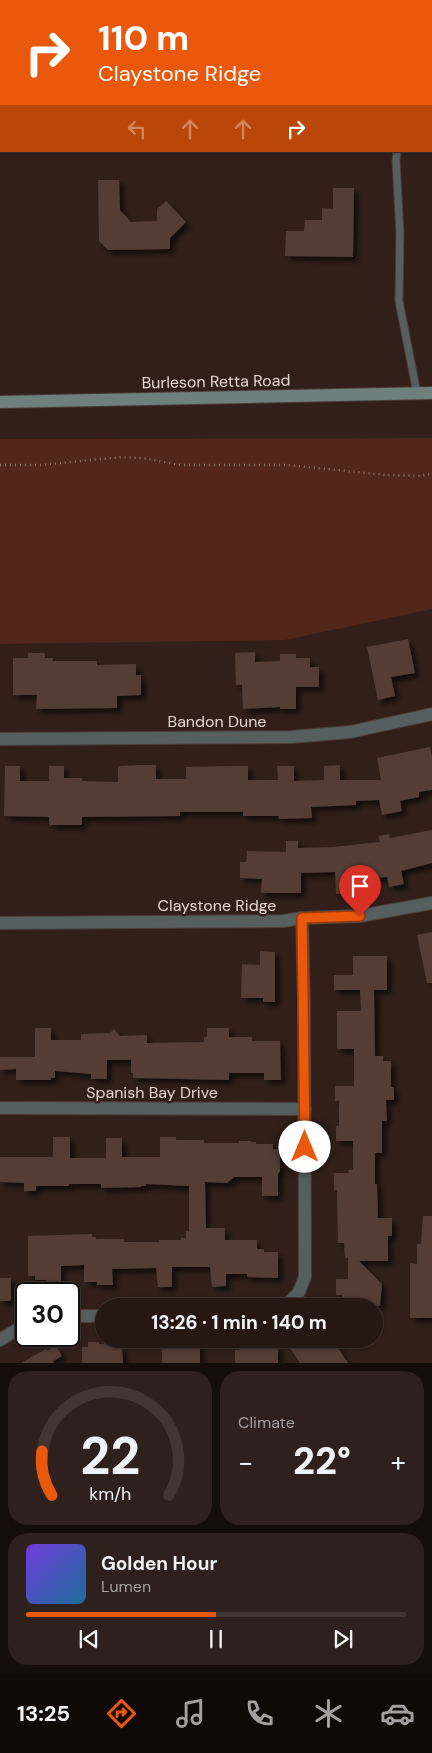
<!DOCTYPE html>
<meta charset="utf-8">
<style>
body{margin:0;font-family:"DM Sans",sans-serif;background:#2e201c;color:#f1f3f6;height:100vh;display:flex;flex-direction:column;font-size:19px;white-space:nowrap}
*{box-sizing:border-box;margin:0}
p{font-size:16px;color:#a49fa0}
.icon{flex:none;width:28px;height:28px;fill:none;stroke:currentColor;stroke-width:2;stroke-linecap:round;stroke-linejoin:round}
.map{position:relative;height:1363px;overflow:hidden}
.panel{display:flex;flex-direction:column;gap:8px;padding:8px;background:#150d0a;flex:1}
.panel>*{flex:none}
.hud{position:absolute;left:0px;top:0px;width:432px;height:152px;box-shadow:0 1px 4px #0004,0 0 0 1px #423633;background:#ea580c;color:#fff;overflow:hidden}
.speed{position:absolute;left:15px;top:1282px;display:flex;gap:10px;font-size:25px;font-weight:700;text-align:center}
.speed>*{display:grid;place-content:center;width:65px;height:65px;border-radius:50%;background:#261713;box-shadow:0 1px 4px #0004,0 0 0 1px #423633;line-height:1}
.speed .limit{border:2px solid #111;border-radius:8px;background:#fff;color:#111}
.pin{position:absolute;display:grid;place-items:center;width:42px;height:42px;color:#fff;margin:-51px -21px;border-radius:50% 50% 50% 0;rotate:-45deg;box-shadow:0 0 5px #0007}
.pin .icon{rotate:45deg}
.me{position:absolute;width:55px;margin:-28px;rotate:0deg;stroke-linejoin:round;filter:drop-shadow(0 0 4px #0008)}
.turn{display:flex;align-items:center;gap:18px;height:105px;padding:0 15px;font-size:22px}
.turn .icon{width:65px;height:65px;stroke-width:2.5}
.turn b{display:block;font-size:35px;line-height:42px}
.lanes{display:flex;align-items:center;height:48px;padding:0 15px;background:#0003;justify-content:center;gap:25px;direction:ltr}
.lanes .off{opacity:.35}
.big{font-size:38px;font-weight:800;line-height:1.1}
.panel .widget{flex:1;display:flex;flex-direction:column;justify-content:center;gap:8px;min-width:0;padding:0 18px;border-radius:20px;background:#2e201c}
.panel .dial{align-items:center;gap:0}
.dial svg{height:130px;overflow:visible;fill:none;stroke:#423633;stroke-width:7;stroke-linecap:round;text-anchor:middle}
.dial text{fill:#f1f3f6;stroke:none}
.song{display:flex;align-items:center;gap:15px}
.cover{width:60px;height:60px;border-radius:8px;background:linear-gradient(135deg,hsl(260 70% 55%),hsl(200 70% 35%))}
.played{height:5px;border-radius:2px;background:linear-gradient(90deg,#ea580c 50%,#423633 50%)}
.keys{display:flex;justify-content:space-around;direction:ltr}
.heat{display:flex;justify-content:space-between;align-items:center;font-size:28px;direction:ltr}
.panel .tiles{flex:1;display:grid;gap:8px;grid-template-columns:1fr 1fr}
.widget:last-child{grid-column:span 2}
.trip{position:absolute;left:95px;top:1298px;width:288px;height:50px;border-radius:25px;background:#261713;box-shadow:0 1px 4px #0004,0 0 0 1px #423633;font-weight:800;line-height:50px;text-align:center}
.dock{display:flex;height:80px;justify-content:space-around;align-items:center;background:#0f0908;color:#a49fa0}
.dock .icon{width:35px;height:35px}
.dock .on{color:#ea580c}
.dock b{font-size:22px;color:#f1f3f6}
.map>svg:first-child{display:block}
</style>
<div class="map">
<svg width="432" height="1363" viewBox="0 0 432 1363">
<defs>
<filter id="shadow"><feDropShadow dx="4.5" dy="4.5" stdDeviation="2.5" flood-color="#0009"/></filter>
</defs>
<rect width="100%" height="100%" fill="#321f19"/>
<path fill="#502719" d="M 432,438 L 432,609 L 285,640 L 0,644 L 0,439 Z"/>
<g fill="#523d36" filter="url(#shadow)">
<path d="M 98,180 L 119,180 L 120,210 L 131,222 L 157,221 L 157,209 L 166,201 L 186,222 L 170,238 L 170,249 L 108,250 L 99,241 Z"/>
<path d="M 333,188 L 354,188 L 353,257 L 285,256 L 286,231 L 304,231 L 305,220 L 322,220 L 322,208 L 333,209 Z"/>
<path d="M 408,639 L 415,673 L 391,677 L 395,696 L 378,700 L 367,647 Z"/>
<path d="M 255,652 L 255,662 L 280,661 L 280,654 L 296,654 L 296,658 L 310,658 L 310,667 L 319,667 L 319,687 L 296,687 L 296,709 L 280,709 L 280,707 L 243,709 L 242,685 L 236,685 L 235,653 Z"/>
<path d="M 28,653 L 45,653 L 45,658 L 53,658 L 53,661 L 97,661 L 97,665 L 136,664 L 136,675 L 141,675 L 141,695 L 117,696 L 117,708 L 36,709 L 37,695 L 13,695 L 13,658 L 28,658 Z"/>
<path d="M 430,747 L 432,758 L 432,790 L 419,792 L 419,797 L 400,801 L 402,811 L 382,815 L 379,800 L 356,801 L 356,805 L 311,807 L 312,818 L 279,819 L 278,816 L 243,816 L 243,812 L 180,812 L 180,816 L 82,817 L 82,825 L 49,825 L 49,817 L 4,816 L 5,766 L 20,766 L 20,781 L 49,781 L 49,766 L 64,766 L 64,778 L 82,778 L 82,781 L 118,782 L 118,766 L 141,765 L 156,765 L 156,779 L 186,779 L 186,767 L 232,766 L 248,766 L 248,780 L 278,780 L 277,766 L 294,766 L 294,781 L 324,780 L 324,766 L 340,765 L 340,780 L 381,780 L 377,758 Z"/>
<path d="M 432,830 L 432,863 L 401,871 L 404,884 L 389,887 L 387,877 L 351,880 L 352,893 L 336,894 L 335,872 L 301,873 L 301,893 L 261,893 L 262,879 L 240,878 L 240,862 L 246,862 L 247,851 L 286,852 L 286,841 L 298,841 L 298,848 L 333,847 L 380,842 L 378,836 L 389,834 L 390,838 Z"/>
<path d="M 432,932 L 432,983 L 427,983 L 417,935 Z"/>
<path d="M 260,951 L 275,952 L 275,1002 L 263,1002 L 263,998 L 241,998 L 242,964 L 260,965 Z"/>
<path d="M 353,956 L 387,956 L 387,990 L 374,990 L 375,1056 L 383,1056 L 383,1061 L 391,1061 L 391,1087 L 394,1087 L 394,1100 L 386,1100 L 387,1121 L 382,1121 L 382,1153 L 375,1153 L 375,1184 L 377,1184 L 378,1218 L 392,1218 L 392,1236 L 388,1236 L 388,1261 L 359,1261 L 382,1284 L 380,1306 L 346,1306 L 346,1300 L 342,1300 L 342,1295 L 336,1295 L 336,1279 L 348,1279 L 348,1258 L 345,1258 L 344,1243 L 338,1243 L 337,1190 L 334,1190 L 334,1173 L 349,1173 L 348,1170 L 353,1169 L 353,1141 L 336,1141 L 336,1126 L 339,1126 L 339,1101 L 335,1101 L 335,1086 L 354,1086 L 354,1049 L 337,1049 L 337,1011 L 361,1011 L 360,990 L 334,990 L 334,975 L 353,975 Z"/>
<path d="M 35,1028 L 51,1028 L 51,1040 L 81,1040 L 81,1034 L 110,1033 L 114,1029 L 120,1036 L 147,1035 L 147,1043 L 204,1042 L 204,1037 L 207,1037 L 207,1028 L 229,1028 L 229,1037 L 252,1037 L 252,1041 L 280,1041 L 281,1080 L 264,1080 L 264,1073 L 229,1073 L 229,1080 L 133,1078 L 133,1073 L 131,1073 L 131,1060 L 107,1060 L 107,1079 L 91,1079 L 91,1074 L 55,1071 L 55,1078 L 51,1078 L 51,1080 L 16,1080 L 16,1069 L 0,1070 L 0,1057 L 35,1057 Z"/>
<path d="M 53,1137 L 70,1137 L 70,1158 L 106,1158 L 106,1138 L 122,1138 L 122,1157 L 160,1157 L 160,1137 L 176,1137 L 176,1140 L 204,1140 L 204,1143 L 239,1143 L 239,1141 L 251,1141 L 251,1142 L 256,1142 L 256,1144 L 273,1144 L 273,1149 L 280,1149 L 280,1171 L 278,1174 L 278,1196 L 262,1196 L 262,1177 L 234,1177 L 227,1183 L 205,1182 L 206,1228 L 225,1228 L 225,1240 L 257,1240 L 257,1249 L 264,1249 L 264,1252 L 278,1252 L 278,1278 L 247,1277 L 247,1274 L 226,1274 L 226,1286 L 212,1287 L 210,1267 L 172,1267 L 172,1287 L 158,1287 L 156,1268 L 112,1269 L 113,1285 L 97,1285 L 97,1282 L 84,1282 L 84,1265 L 61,1266 L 61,1286 L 48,1287 L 46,1286 L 46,1280 L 35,1280 L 35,1276 L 28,1276 L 28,1236 L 92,1234 L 92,1237 L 96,1237 L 96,1239 L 124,1239 L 124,1242 L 159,1242 L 159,1240 L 181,1240 L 181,1238 L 186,1238 L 186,1231 L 189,1231 L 189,1186 L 146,1184 L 146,1186 L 141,1186 L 141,1187 L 101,1188 L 101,1184 L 69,1184 L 69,1186 L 36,1186 L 36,1191 L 24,1191 L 24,1183 L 0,1182 L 0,1157 L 53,1157 Z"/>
<path d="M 423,1216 L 432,1216 L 432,1318 L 410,1318 L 410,1263 L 417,1264 L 417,1244 L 421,1244 Z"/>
<rect x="0" y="1278" width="11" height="23"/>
<path d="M 298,1339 L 332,1339 L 348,1363 L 300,1363 L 288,1345 Z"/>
<path d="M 88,1342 L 99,1342 L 99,1344 L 111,1344 L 111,1345 L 122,1347 L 123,1363 L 82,1363 L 82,1347 L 88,1347 Z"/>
<path d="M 200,1344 L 200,1363 L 162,1363 L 162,1345 Z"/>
<path d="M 56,1346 L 62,1356 L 53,1361 L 54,1363 L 21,1363 L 46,1349 L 47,1351 Z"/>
<path d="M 278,1346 L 278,1363 L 235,1363 L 235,1350 L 250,1348 L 250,1347 Z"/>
</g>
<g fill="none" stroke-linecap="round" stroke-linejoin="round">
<g stroke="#4e3c37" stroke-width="9">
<path id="lane" d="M 397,151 L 396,161 L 400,234 L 399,301 L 417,393"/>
</g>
<g stroke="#4e3c37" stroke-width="14">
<g id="street">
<path d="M 0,739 L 291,737 L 350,732 L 432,714"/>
<path d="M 0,923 L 283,921 L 302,918 L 360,916 L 432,903"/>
<path d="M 0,1108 L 305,1109"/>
<path d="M 285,1306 L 298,1294 L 305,1277 L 304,1004 L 302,918"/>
<path d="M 69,1316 L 104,1316"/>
<path d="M 0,1340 L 26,1324"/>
</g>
</g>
<g stroke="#4e3c37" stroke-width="14">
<path id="secondary" d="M 0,402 L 432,393"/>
</g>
<path stroke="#8d7c77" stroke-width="2.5" stroke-dasharray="1 4" stroke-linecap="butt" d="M 0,465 L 40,465 L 122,457 L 142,458 L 181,465 L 288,465 L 385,475 L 418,476 L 432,474"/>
<use href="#lane" stroke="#545f5e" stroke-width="7"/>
<use href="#street" stroke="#545f5e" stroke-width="12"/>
<use href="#secondary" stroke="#6e807e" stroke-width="12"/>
</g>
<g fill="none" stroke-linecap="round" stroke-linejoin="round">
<g stroke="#983908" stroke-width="12">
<path id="route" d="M 305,1147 L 302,918 L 360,916"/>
</g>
<use href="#route" stroke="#ea580c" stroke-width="9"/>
</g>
<g text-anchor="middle" stroke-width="5" stroke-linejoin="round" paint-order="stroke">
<g font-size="16" fill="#e4d6d2" stroke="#321f19">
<text transform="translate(216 381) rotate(-1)" y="6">Burleson Retta Road</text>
<text x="217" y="727">Bandon Dune</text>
<text x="217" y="911">Claystone Ridge</text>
<text x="152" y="1098">Spanish Bay Drive</text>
</g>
</g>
</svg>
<div class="speed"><div class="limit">30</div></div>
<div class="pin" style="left:360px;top:916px;background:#d93025"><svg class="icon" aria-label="arrive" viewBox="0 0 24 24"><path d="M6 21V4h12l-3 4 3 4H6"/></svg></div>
<svg class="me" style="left:305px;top:1147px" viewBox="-20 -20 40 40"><circle r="19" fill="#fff"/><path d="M0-13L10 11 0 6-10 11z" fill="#ea580c"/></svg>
<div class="trip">13:26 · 1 min · 140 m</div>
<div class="hud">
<div class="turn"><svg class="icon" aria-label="right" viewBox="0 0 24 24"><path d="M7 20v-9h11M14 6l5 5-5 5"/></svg><div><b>110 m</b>Claystone Ridge</div></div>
<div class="lanes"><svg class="icon off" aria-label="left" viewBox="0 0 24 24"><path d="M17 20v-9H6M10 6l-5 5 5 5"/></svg><svg class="icon off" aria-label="ahead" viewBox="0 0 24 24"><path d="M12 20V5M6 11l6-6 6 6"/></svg><svg class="icon off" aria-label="ahead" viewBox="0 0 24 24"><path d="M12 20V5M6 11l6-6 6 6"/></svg><svg class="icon" aria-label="right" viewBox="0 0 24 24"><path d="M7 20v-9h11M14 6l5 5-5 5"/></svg></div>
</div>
</div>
<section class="panel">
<div class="tiles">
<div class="widget dial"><svg viewBox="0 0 100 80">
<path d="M14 69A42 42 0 1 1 86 69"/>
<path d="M14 69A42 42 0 0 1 8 42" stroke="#ea580c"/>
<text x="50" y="56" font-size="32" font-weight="700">22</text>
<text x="50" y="72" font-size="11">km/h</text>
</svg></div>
<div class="widget"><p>Climate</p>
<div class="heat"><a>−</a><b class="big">22°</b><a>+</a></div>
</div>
<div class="widget">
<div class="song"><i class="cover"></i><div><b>Golden Hour</b><p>Lumen</p></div></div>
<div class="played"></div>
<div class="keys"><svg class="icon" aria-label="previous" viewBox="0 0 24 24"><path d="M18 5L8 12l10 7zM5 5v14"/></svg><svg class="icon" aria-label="pause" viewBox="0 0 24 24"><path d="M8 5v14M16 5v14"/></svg><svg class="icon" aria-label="next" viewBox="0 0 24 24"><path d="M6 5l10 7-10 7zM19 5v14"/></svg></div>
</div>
</div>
</section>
<nav class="dock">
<b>13:25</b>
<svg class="icon on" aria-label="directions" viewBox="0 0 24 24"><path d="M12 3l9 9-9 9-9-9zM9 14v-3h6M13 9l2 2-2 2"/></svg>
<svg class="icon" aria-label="music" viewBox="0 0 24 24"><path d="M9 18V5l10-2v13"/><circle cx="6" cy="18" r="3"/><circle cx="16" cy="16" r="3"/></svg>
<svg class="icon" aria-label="phone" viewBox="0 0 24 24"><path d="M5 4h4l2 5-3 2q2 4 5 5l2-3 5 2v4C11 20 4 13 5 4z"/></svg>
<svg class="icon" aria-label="climate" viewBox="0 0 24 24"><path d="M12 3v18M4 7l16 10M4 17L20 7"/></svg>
<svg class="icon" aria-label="car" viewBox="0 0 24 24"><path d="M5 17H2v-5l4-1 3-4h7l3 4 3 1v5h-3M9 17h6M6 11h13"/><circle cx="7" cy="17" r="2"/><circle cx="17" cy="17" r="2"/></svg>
</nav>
